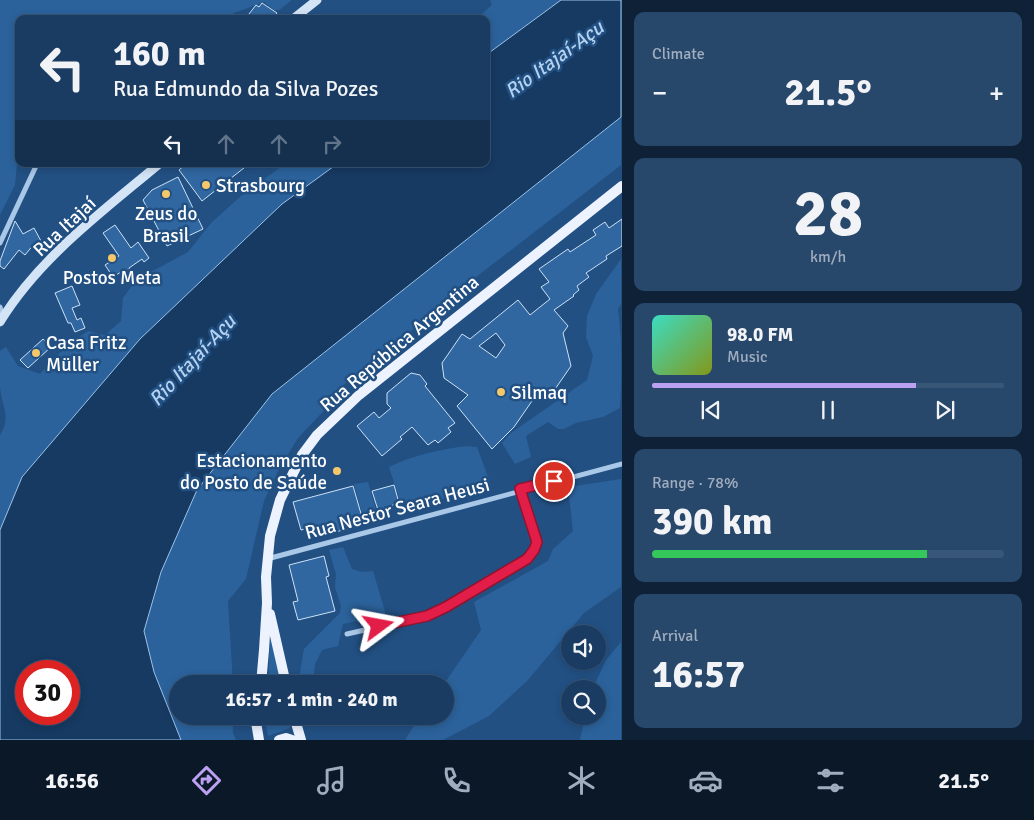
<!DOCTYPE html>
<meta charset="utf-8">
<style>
body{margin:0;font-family:Signika,sans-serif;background:#27476b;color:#f1f3f6;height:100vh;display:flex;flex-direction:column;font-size:19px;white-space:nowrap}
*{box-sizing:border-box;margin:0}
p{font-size:16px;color:#9fadbe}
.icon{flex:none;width:28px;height:28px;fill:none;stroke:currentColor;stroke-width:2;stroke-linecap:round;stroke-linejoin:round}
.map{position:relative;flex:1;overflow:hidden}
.drawer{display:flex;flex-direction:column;gap:12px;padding:12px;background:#0e2136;width:412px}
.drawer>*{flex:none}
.top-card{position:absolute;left:15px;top:15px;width:475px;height:152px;border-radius:10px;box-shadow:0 2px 8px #0003,0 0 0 1px #385677;background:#1a3c62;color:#f1f3f6;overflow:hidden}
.fabs{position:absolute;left:561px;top:625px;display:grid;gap:10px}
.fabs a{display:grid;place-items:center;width:45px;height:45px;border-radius:50%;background:#1a3c62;box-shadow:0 2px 8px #0003,0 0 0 1px #385677;font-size:25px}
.speed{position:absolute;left:15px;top:660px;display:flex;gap:10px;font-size:25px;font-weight:700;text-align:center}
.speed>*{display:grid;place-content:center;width:65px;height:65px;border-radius:50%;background:#1a3c62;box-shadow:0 2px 8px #0003,0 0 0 1px #385677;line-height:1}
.speed .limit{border:8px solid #d22;background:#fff;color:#111}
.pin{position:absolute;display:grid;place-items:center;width:42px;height:42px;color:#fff;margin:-21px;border:2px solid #fff;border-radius:50%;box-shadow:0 1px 5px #0007}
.me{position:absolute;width:55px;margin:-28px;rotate:77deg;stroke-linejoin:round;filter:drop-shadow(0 0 4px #0008)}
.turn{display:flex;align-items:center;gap:18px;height:105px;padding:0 15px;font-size:22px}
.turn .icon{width:65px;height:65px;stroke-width:2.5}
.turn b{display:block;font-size:35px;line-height:42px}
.lanes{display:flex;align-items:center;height:48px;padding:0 15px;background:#0003;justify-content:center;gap:25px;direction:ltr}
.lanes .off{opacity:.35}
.big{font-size:38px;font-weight:700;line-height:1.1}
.drawer .widget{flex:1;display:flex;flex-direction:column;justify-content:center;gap:8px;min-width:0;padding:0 18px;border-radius:10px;background:#27476b}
.drawer .dial{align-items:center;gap:0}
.dial b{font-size:65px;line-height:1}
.song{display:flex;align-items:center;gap:15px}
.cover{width:60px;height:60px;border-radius:8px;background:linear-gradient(135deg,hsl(170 70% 55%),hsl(70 70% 35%))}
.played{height:5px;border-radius:2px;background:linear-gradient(90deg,#bca0f2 75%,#385677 75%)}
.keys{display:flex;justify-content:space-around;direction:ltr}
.heat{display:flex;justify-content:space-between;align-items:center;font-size:28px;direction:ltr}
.charge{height:8px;border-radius:4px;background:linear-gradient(90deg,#34c759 78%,#385677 0)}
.trip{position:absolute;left:169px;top:675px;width:285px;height:50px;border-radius:25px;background:#1a3c62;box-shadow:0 2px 8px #0003,0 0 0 1px #385677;font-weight:700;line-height:50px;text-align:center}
.tabs{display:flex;height:80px;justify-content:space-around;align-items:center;background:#0a1827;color:#9fadbe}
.tabs .icon{width:35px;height:35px}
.tabs .active{color:#bca0f2}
.tabs b{font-size:22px;color:#f1f3f6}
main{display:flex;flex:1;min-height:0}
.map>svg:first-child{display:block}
</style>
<main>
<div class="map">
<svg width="622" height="740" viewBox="0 0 622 740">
<rect width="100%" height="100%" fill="#225083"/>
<g fill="#2b629b">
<path d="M 0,0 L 292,0 L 279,10 L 274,10 L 264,2 L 234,13 L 229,19 L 19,19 L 19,143 L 15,185 L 0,215 Z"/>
<path d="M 490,0 L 561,0 L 486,55 L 486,19 L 476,19 L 492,5 Z"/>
<path d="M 621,117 L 621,165 L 471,281 L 381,356 L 343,385 L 332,402 L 298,438 L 278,471 L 264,501 L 246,579 L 228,601 L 233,684 L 178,684 L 178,716 L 233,716 L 233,733 L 236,740 L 181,740 L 154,672 L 144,631 L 161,572 L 197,490 L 272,394 Z"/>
<path d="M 285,164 L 337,164 L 282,204 L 140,339 L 22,477 L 0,530 L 0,435 C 12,416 1,406 0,386 C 0,375 0,363 0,351 L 6,347 L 18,366 L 40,374 L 68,344 L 88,331 L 105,335 L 121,321 L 123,298 L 136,280 L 188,252 L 211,223 L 241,196 Z"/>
<path d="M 621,259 L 621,304 L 618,309 C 622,340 622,376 620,408 L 603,417 L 576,423 L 564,429 L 558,429 L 548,422 L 526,436 L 531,457 L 515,464 L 502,443 L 511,433 L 587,380 L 593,356 L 586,337 L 587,316 L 596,294 Z"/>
<path d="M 466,446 L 477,447 L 491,485 L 410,508 L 400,501 L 389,467 C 413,455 439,450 466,446 Z"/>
<path d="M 621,479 L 621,587 L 584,613 L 528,680 L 489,716 L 443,740 L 405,740 L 420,716 L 445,716 L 444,684 L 481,630 L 474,602 L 548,561 L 553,549 L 573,531 L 568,487 Z"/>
<path d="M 368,482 L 378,517 L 364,521 L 354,484 Z"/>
<path d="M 343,547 L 352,569 L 362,572 L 373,571 L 386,615 L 343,624 L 338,646 L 322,650 L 315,664 L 313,684 L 298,684 L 304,649 L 340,613 L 341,606 L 335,587 L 336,574 L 329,550 Z"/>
<path d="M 270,640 L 271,641 L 282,684 L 268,684 Z"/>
<path d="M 621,642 L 621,740 L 580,740 L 585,716 L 598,716 L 598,689 L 593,688 L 606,660 Z"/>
<path d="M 264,716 L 290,716 L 290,728 L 268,736 Z"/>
</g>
<path fill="#173a62" stroke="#9dc3e9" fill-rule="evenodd" d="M 561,0 L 621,0 L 621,117 L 272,394 L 197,490 L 161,572 L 144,631 L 154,672 L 181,740 L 0,740 L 0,530 L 22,477 L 140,339 L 282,204 L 337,164 L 486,164 L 486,55 ZM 26,671 L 69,671 L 69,714 L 26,714 Z"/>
<g fill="#3167a0" stroke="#cde1f6" fill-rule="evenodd">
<path d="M 262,3 L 277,13 L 272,19 L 245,19 L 256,5 L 259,7 Z"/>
<path d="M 186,164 L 249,164 L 202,201 L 179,170 Z"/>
<path d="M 178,177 L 203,229 L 167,246 L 143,200 L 152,190 Z"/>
<path d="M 622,219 L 622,246 L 606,256 L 607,259 L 586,273 L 589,277 L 577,286 L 579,290 L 573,295 L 574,296 L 554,310 L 568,326 L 563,333 L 571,366 L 551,395 L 541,388 L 514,427 L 492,449 L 457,406 L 468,395 L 444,378 L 442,363 L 462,334 L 470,339 L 518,300 L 530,315 L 550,299 L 541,287 L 549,282 L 539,269 L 568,249 L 570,252 L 596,235 L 593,230 L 605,222 L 609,228 ZM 496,333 L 505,345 L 496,358 L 479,346 Z"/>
<path d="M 15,221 L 23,234 L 34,228 L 41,241 L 34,244 L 25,255 L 19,250 L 4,269 L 0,266 L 0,261 Z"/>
<path d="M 115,225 L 131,248 L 138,242 L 149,258 L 144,262 L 142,259 L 129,268 L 130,271 L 123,275 L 121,272 L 113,277 L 105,265 L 119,256 L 103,233 Z"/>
<path d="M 72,286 L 80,305 L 72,308 L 77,320 L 81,318 L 85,328 L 75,332 L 71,323 L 68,323 L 55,293 Z"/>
<path d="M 43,339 L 51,347 L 28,368 L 20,360 Z"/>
<path d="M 411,373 L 420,375 L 427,384 L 425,386 L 455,423 L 448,428 L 451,432 L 438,443 L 435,440 L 428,445 L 412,427 L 400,437 L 402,439 L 382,456 L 357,426 L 374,412 L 379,418 L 391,408 L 387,404 L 387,393 Z"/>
<path d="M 394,485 L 399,503 L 378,510 L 372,491 Z"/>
<path d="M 353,486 L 364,524 L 325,535 L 322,525 L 301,530 L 293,502 Z"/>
<path d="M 324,556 L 329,576 L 326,577 L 335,611 L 298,620 L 293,602 L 298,601 L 289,565 Z"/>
</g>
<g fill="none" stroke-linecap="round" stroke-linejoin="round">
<g stroke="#a9c8e8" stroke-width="5">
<path d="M 0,243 L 37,164"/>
<path d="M 0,307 L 3,318"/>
<path d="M 267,559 L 622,464"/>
<path d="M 347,634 L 427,616 L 446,607 L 527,559 L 534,551 L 537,542 L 520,489"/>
</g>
<g stroke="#d4e4f7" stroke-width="9">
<path d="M 293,19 L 317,0"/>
<path d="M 0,322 C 39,258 103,211 159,164"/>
</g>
<g stroke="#ecf3fe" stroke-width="10">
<path d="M 270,614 L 286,684"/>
<path d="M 261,684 L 264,650 L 267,603 L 266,577 L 270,536 L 280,500 L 302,455 L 317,435 L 359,395 L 622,186"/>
<path d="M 255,716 L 259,740"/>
<path d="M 294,716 L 301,740"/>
<path d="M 279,740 L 286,738 L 292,740"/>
</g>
</g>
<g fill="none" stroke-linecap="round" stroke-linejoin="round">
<g stroke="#92132f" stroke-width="12">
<path id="route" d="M 379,626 L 427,616 L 446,607 L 527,559 L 534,550 L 537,542 L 520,489 L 554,481"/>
</g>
<use href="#route" stroke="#e11d48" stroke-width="9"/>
</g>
<g fill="#f4c76b" stroke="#225083" stroke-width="2">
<circle cx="206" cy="185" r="5"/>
<circle cx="166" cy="194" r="5"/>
<circle cx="112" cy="258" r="5"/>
<circle cx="36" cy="353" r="5"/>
<circle cx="501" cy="392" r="5"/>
<circle cx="337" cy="471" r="5"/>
</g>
<g text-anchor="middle" stroke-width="5" stroke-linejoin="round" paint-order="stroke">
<g font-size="19" fill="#fff" stroke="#225083" text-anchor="start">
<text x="216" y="192">Strasbourg</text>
<text x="166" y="220" text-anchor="middle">Zeus do<tspan x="166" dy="22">Brasil</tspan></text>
<text x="112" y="284" text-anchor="middle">Postos Meta</text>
<text x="46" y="349">Casa Fritz<tspan x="46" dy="22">Müller</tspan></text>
<text x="511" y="399">Silmaq</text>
<text x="327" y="467" text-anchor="end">Estacionamento<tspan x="327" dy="22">do Posto de Saúde</tspan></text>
</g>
<g font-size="19" fill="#fff" stroke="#225083">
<text transform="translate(64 226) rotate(-43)" y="7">Rua Itajaí</text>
<text transform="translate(399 343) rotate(-40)" y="7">Rua República Argentina</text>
<text transform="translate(397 508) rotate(-15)" y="7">Rua Nestor Seara Heusi</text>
</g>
<g font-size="20" font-style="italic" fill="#b4d2f0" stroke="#225083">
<text transform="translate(554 59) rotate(-36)" y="7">Rio Itajaí-Açu</text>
<text transform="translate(192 360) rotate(-47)" y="7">Rio Itajaí-Açu</text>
</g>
</g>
</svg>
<div class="fabs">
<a><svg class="icon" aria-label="sound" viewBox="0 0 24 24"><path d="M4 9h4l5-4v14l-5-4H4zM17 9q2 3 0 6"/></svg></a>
<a><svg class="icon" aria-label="search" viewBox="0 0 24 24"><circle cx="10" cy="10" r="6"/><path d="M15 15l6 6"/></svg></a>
</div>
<div class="speed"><div class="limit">30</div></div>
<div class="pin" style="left:554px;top:481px;background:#d93025"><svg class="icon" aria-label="arrive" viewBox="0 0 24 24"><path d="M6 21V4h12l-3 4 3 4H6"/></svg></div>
<svg class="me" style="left:379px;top:626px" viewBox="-20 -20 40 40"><path d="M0-17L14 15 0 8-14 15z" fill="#e11d48" stroke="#fff" stroke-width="4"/></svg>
<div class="trip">16:57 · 1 min · 240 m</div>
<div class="top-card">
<div class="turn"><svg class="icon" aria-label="left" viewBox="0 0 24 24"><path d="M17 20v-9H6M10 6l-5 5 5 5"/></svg><div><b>160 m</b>Rua Edmundo da Silva Pozes</div></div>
<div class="lanes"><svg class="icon" aria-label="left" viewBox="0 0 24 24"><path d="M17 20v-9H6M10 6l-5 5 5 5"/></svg><svg class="icon off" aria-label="ahead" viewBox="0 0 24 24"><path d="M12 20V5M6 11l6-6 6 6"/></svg><svg class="icon off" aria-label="ahead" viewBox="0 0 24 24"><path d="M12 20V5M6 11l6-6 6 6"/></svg><svg class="icon off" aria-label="right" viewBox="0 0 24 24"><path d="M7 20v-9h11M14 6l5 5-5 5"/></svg></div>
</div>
</div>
<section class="drawer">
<div class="widget"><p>Climate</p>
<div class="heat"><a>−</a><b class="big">21.5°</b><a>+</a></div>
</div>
<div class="widget dial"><b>28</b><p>km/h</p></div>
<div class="widget">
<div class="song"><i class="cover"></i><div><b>98.0 FM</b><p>Music</p></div></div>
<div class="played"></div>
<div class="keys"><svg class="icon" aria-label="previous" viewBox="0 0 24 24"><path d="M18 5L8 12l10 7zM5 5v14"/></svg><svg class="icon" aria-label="pause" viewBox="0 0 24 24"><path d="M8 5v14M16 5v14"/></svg><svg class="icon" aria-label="next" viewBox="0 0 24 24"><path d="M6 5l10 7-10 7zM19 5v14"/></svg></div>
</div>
<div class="widget"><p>Range · 78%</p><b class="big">390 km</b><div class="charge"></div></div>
<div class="widget"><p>Arrival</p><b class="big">16:57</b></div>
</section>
</main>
<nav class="tabs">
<b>16:56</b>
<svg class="icon active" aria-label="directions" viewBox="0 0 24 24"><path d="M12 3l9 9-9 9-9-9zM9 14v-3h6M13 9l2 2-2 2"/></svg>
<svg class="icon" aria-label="music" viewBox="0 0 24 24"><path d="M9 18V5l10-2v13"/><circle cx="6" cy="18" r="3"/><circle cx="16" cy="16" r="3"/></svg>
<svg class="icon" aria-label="phone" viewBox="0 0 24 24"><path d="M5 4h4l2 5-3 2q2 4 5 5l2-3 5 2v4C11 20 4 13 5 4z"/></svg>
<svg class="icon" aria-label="climate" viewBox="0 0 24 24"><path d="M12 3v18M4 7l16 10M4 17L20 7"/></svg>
<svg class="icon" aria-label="car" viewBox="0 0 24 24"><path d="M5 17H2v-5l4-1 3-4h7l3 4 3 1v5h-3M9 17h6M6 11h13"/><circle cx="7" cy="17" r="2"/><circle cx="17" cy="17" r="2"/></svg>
<svg class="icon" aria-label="filters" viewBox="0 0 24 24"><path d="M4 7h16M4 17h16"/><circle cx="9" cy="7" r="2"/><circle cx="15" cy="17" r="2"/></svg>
<b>21.5°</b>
</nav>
